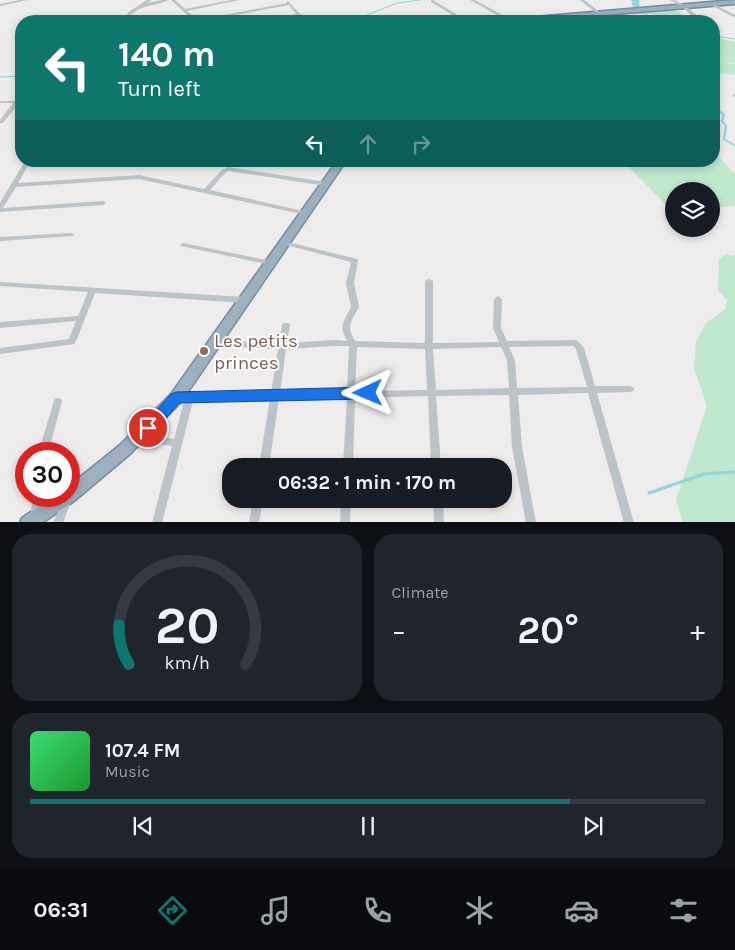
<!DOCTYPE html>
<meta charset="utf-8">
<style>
body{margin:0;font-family:Karla,sans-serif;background:#20242c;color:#f1f3f6;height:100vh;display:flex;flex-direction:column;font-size:19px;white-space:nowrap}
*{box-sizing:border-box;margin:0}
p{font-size:16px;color:#9ea1a6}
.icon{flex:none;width:28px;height:28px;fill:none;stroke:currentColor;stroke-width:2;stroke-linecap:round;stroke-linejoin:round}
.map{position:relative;height:522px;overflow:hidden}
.panel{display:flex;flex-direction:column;gap:12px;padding:12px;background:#0d0f14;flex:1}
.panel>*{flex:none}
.guide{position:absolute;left:15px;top:15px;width:705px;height:152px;border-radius:20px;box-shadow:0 2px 8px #0003;background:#0f766e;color:#fff;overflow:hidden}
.controls{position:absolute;left:665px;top:182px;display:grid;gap:10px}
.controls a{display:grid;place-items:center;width:55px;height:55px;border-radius:50%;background:#171b24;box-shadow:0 2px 8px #0003;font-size:25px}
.speed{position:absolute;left:15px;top:442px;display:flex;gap:10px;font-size:25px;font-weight:700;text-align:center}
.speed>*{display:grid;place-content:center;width:65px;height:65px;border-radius:50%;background:#171b24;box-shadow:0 2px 8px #0003;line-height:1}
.speed .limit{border:8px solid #d22;background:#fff;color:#111}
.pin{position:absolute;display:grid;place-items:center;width:42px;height:42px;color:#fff;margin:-21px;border:2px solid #fff;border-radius:50%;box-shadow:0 1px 5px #0007}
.me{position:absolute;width:55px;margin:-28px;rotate:269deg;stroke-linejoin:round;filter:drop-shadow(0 0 4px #0008)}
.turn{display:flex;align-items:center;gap:18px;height:105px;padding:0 20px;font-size:22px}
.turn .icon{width:65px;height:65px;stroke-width:2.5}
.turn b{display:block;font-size:35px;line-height:42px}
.lanes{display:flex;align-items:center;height:48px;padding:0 20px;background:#0003;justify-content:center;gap:25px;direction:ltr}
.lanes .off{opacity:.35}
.big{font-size:38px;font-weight:700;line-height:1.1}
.panel .card{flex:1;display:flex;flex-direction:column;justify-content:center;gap:8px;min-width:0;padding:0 18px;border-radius:20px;background:#20242c}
.panel .dial{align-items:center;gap:0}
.dial svg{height:130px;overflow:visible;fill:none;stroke:#363941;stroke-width:7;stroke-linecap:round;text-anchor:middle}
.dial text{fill:#f1f3f6;stroke:none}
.song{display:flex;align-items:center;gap:15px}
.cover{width:60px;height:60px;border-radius:8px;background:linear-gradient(135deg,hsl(140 70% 55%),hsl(130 70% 35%))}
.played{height:5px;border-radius:2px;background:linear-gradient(90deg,#0f766e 80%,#363941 80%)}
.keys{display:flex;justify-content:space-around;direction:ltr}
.heat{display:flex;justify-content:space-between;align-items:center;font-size:28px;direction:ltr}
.panel .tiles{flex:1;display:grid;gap:12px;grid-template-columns:1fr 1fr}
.card:last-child{grid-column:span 2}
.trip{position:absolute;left:222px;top:458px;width:290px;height:50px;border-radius:20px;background:#171b24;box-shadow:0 2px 8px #0003;font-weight:700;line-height:50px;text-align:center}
.tab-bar{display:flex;height:80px;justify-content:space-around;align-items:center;background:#090b0e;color:#9ea1a6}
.tab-bar .icon{width:35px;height:35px}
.tab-bar .active{color:#0f766e}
.tab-bar b{font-size:22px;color:#f1f3f6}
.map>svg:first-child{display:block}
</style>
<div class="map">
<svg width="735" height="523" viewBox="0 0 735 523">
<rect width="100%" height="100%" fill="#efeced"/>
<g fill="#bfe8cd">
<path d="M 672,10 C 681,11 685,18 695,18 L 697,20 L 669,21 L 647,12 Z"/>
<path d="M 714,37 L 735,42 L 735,63 L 719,61 L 735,64 L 735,75 L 714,73 Z"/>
<path d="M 714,151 L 735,174 L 735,206 L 711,208 L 711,191 L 674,191 L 673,212 L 623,161 L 714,161 Z"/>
<path d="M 727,254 L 732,256 L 735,254 L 735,522 L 683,522 L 676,500 L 707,406 L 694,368 L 696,342 L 706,323 L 725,309 L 727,300 L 718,290 L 719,259 Z"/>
</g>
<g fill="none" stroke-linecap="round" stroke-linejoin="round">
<g stroke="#92d4df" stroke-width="1">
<path d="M 641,12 L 664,21"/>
<path d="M 352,21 L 397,3 L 420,0"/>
<path d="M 714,36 L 735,39"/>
<path d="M 0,77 L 21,76"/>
</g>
<path stroke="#92d4df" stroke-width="2" d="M 714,106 L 724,115 L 722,121 L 726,126 L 724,139 L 735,146"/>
<path stroke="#92d4df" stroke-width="3" d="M 649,493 L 704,474 L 735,472"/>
<path fill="#92d4df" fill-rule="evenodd" d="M 631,0 L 639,0 L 640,10 L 634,10 Z"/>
<g stroke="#758da1" stroke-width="3">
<g id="trunk">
<path d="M 735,0 L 735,4 L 531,21 L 508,21 L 511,19 Z"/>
<path d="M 337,161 L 346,161 L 181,402 L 130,454 L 74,501 L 42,523 L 20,523 L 22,518 L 54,496 L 69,496 L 69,486 L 120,445 L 171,394 Z"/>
</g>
</g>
<g fill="#bcc4ca" fill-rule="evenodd">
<path d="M 20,0 L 28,0 L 0,6 L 0,4 Z"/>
<path d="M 147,0 L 152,0 L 147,3 L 162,0 L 169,0 C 148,9 142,2 125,21 L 121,21 L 130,11 Z"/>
<path d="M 171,0 L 175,0 L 185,9 L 231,0 L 239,0 L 187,11 L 198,20 L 287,3 L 286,2 L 288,1 L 300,14 L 317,21 C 310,21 304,16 297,17 C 287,17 278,21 268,21 L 270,20 L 296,14 L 289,5 L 204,21 L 194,21 Z"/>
<path d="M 431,0 L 433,0 L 467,21 L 463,21 L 431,2 Z"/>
<path d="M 470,0 L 475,0 L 513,21 L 508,21 Z"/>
<path d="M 580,0 L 584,0 L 601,13 L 598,14 Z"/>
<path d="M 670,0 C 682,0 694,13 702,21 L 698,21 L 682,7 Z"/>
<path d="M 712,3 L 735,15 L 735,18 L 711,5 L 710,4 Z"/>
<path d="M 570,15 L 578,20 L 579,21 L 575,21 L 569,17 L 568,16 Z"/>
<path d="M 733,94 L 735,94 L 735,97 L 732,96 Z"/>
<path d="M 0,101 L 18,101 L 20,102 L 3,123 L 0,123 L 0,120 L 13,103 L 0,103 Z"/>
<path d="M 25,161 L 64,161 L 61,163 L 28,166 L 18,183 L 139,175 L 204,189 L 222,170 L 228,167 L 326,182 L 329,184 L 326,186 L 229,171 L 226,172 L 210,190 L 308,212 L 309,213 L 308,214 L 306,215 L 139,179 L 16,187 L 3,208 L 103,201 L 106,203 L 103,205 L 0,212 L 0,203 Z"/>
<path d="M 349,161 L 355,161 L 352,166 L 348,166 L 347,165 Z"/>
<path d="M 71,233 L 73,234 L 74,235 L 73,236 L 0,241 L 0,237 Z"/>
<path d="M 284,241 L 357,259 L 358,261 L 354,283 L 359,307 C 352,321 345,326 355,341 L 425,343 L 425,281 L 429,279 L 433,281 L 433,343 L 499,342 L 493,328 L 494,299 L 498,296 L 502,299 L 501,328 L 507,341 L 575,340 L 578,341 L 584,348 L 595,386 L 630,386 L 633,387 L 634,389 L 633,391 L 630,392 L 597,393 L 634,523 L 624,523 L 588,393 L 518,395 L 522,447 L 536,523 L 526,523 L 512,447 L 509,395 L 436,396 L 441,466 L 431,466 L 428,396 L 355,398 L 353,466 L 343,466 L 347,398 L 279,399 L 269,466 L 259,466 L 270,399 L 193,401 L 162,523 L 152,523 L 172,446 L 140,441 L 137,440 L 136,437 L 137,434 L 140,433 L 174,439 L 184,401 L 173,400 L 172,398 L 173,396 L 176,395 L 271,393 L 278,349 L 215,346 L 212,345 L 211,343 L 212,341 L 215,340 L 279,343 L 282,325 L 283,323 L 289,323 L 290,325 L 287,343 L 335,340 L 347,341 C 338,325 344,321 351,307 L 346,283 L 351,262 L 282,244 L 281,243 L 282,242 ZM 335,346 L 349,346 L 347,391 L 280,393 L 286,349 ZM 573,346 L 576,349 L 587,387 L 517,388 L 515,360 L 509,347 ZM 357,347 L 425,349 L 427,390 L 355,391 ZM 501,347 L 507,360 L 509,388 L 436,390 L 433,349 Z"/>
<path d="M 183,243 L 271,261 L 274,263 L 271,265 L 181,246 L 180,245 L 181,244 Z"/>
<path d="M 0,282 L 245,297 L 248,298 L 249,300 L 248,302 L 245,303 L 95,293 L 75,344 L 0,354 L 0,348 L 69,339 L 76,321 L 0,328 L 0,322 L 78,316 L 88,292 L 0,286 Z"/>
<path d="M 58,398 L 61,399 L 62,401 L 48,454 L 38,454 L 54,401 L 55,399 Z"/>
<path d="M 33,496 L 43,496 L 39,519 L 35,521 L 31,519 L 30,516 Z"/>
<path d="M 66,497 L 69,498 L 71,501 L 63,523 L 53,523 L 63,498 Z"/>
<path d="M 253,499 L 263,499 L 259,523 L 249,523 Z"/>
<path d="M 341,499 L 351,499 L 350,523 L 340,523 Z"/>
<path d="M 433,499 L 443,499 L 444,523 L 434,523 Z"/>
</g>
<use href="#trunk" fill="#9cb0be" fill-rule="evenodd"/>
</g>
<path fill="#1a73e8" stroke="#114b97" d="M 368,387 L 373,389 L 375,393 L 373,397 L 368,399 L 179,403 L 154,432 L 148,434 L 143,432 L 141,428 L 171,394 L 176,392 Z"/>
<circle fill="#8d6e63" stroke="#fff" stroke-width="2" cx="204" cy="351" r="5"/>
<g text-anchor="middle" stroke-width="4" stroke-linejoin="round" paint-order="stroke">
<g font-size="19" fill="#785e54" stroke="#fff" text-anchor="start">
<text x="214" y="347">Les petits<tspan x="214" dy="22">princes</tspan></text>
</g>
</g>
</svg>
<div class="controls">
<a><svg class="icon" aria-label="layers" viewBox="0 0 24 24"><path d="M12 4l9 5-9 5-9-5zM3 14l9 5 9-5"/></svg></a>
</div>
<div class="speed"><div class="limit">30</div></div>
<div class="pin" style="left:148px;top:428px;background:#d93025"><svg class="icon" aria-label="arrive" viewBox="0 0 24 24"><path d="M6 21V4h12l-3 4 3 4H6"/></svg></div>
<svg class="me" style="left:368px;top:393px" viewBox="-20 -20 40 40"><path d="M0-17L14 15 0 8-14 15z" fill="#1a73e8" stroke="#fff" stroke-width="4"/></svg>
<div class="trip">06:32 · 1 min · 170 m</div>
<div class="guide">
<div class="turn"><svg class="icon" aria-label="left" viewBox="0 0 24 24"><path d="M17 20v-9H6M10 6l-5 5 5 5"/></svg><div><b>140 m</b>Turn left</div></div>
<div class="lanes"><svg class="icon" aria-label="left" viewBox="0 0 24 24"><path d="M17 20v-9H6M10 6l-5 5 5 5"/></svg><svg class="icon off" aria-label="ahead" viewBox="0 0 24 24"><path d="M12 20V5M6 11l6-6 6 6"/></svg><svg class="icon off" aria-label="right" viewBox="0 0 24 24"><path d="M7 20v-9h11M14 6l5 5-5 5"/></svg></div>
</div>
</div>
<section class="panel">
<div class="tiles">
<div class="card dial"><svg viewBox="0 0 100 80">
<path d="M14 69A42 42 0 1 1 86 69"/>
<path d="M14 69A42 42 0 0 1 8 45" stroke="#0f766e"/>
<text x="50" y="56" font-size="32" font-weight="700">20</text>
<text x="50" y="72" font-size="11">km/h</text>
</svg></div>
<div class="card"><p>Climate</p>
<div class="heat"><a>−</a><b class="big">20°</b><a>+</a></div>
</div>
<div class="card">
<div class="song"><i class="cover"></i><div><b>107.4 FM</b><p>Music</p></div></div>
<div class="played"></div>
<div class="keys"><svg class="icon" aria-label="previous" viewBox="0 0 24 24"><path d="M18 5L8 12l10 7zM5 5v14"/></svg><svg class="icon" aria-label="pause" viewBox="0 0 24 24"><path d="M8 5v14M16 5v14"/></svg><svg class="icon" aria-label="next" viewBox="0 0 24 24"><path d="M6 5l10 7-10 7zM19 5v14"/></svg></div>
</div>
</div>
</section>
<nav class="tab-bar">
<b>06:31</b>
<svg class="icon active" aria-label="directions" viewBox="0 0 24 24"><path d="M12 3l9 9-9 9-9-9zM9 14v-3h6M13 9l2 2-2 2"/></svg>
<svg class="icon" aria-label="music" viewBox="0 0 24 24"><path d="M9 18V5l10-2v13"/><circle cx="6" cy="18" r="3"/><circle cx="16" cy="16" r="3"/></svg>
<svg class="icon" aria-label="phone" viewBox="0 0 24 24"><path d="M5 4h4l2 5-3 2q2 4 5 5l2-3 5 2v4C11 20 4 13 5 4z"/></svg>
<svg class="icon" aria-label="climate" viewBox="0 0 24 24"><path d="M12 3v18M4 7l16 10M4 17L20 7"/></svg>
<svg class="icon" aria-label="car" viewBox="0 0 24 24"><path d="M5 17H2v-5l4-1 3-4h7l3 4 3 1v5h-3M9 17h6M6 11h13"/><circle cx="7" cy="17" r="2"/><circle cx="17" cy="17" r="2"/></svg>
<svg class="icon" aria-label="filters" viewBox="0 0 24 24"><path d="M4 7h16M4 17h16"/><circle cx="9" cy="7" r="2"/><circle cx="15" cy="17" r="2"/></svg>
</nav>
